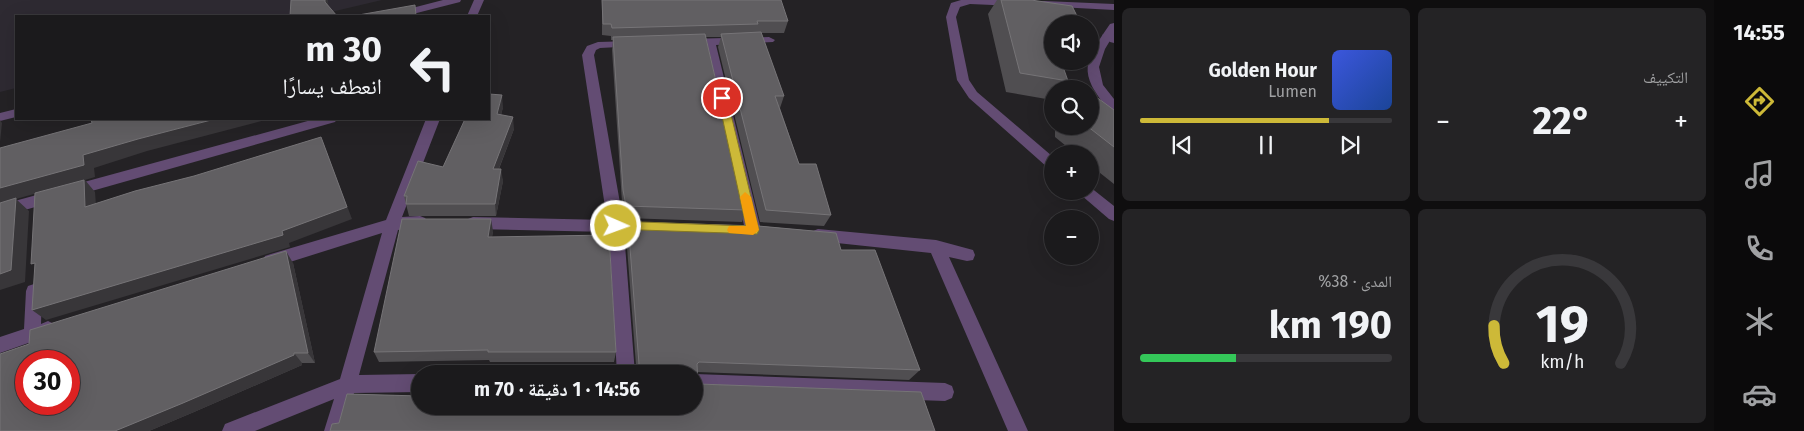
<!DOCTYPE html>
<html lang="ar">
<meta charset="utf-8">
<style>
body{margin:0;font-family:"Fira Sans","Noto Naskh Arabic",sans-serif;background:#242325;color:#f1f3f6;direction:rtl;height:100vh;display:flex;flex-direction:column;font-size:19px;white-space:nowrap}
*{box-sizing:border-box;margin:0}
p{font-size:16px;color:#a0a1a3}
.icon{flex:none;width:28px;height:28px;fill:none;stroke:currentColor;stroke-width:2;stroke-linecap:round;stroke-linejoin:round}
.map{position:relative;flex:1;overflow:hidden;direction:ltr}
.panel{display:flex;flex-direction:column;gap:8px;padding:8px;background:#0f0e0f;width:600px}
.panel>*{flex:none}
.guide{position:absolute;left:15px;top:15px;width:475px;height:105px;border-radius:0px;box-shadow:0 5px 20px #0002,0 0 0 1px #39383b;direction:rtl;background:#1b1a1c;color:#f1f3f6;overflow:hidden}
.controls{position:absolute;left:1044px;top:15px;display:grid;gap:10px}
.controls a{display:grid;place-items:center;width:55px;height:55px;border-radius:50%;background:#1b1a1c;box-shadow:0 5px 20px #0002,0 0 0 1px #39383b;font-size:25px}
.speed{position:absolute;left:15px;top:350px;display:flex;gap:10px;font-size:25px;font-weight:700;text-align:center}
.speed>*{display:grid;place-content:center;width:65px;height:65px;border-radius:50%;background:#1b1a1c;box-shadow:0 5px 20px #0002,0 0 0 1px #39383b;line-height:1}
.speed .limit{border:8px solid #d22;background:#fff;color:#111}
.pin{position:absolute;display:grid;place-items:center;width:42px;height:42px;color:#fff;margin:-21px;border:2px solid #fff;border-radius:50%;box-shadow:0 1px 5px #0007}
.me{position:absolute;width:55px;margin:-28px;rotate:92deg;stroke-linejoin:round;filter:drop-shadow(0 0 4px #0008)}
.turn{display:flex;align-items:center;gap:18px;height:105px;padding:0 25px;font-size:22px}
.turn .icon{width:65px;height:65px;stroke-width:2.5}
.turn b{display:block;font-size:35px;line-height:42px}
.big{font-size:38px;font-weight:700;line-height:1.1}
.panel .tile{flex:1;display:flex;flex-direction:column;justify-content:center;gap:8px;min-width:0;padding:0 18px;border-radius:8px;background:#242325}
.panel .dial{align-items:center;gap:0}
.dial svg{height:130px;overflow:visible;fill:none;stroke:#39383b;stroke-width:7;stroke-linecap:round;text-anchor:middle}
.dial text{fill:#f1f3f6;stroke:none}
.song{display:flex;align-items:center;gap:15px}
.cover{width:60px;height:60px;border-radius:8px;background:linear-gradient(135deg,hsl(230 70% 55%),hsl(220 70% 35%))}
.played{height:5px;border-radius:2px;background:linear-gradient(90deg,#cdb938 75%,#39383b 75%)}
.keys{display:flex;justify-content:space-around;direction:ltr}
.heat{display:flex;justify-content:space-between;align-items:center;font-size:28px;direction:ltr}
.charge{height:8px;border-radius:4px;background:linear-gradient(90deg,#34c759 38%,#39383b 0)}
.panel .tiles{flex:1;display:grid;gap:8px;grid-template-columns:repeat(2,1fr)}
.trip{position:absolute;left:411px;top:365px;width:292px;height:50px;border-radius:25px;background:#1b1a1c;box-shadow:0 5px 20px #0002,0 0 0 1px #39383b;font-weight:700;line-height:50px;text-align:center;direction:rtl}
main{display:flex;flex:1;min-height:0}
.tabs{display:flex;flex-direction:column;width:90px;justify-content:space-around;align-items:center;background:#0b0a0b;color:#a0a1a3}
.tabs .icon{width:35px;height:35px}
.tabs .on{color:#cdb938}
.tabs b{font-size:22px;color:#f1f3f6}
.map>svg:first-child{display:block}
</style>
<main>
<nav class="tabs">
<b>14:55</b>
<svg class="icon on" aria-label="directions" viewBox="0 0 24 24"><path d="M12 3l9 9-9 9-9-9zM9 14v-3h6M13 9l2 2-2 2"/></svg>
<svg class="icon" aria-label="music" viewBox="0 0 24 24"><path d="M9 18V5l10-2v13"/><circle cx="6" cy="18" r="3"/><circle cx="16" cy="16" r="3"/></svg>
<svg class="icon" aria-label="phone" viewBox="0 0 24 24"><path d="M5 4h4l2 5-3 2q2 4 5 5l2-3 5 2v4C11 20 4 13 5 4z"/></svg>
<svg class="icon" aria-label="climate" viewBox="0 0 24 24"><path d="M12 3v18M4 7l16 10M4 17L20 7"/></svg>
<svg class="icon" aria-label="car" viewBox="0 0 24 24"><path d="M5 17H2v-5l4-1 3-4h7l3 4 3 1v5h-3M9 17h6M6 11h13"/><circle cx="7" cy="17" r="2"/><circle cx="17" cy="17" r="2"/></svg>
</nav>
<section class="panel">
<div class="tiles">
<div class="tile"><p>التكييف</p>
<div class="heat"><a>−</a><b class="big">22°</b><a>+</a></div>
</div>
<div class="tile">
<div class="song"><i class="cover"></i><div><b>Golden Hour</b><p>Lumen</p></div></div>
<div class="played"></div>
<div class="keys"><svg class="icon" aria-label="previous" viewBox="0 0 24 24"><path d="M18 5L8 12l10 7zM5 5v14"/></svg><svg class="icon" aria-label="pause" viewBox="0 0 24 24"><path d="M8 5v14M16 5v14"/></svg><svg class="icon" aria-label="next" viewBox="0 0 24 24"><path d="M6 5l10 7-10 7zM19 5v14"/></svg></div>
</div>
<div class="tile dial"><svg viewBox="0 0 100 80">
<path d="M14 69A42 42 0 1 1 86 69"/>
<path d="M14 69A42 42 0 0 1 8 46" stroke="#cdb938"/>
<text x="50" y="56" font-size="32" font-weight="700">19</text>
<text x="50" y="72" font-size="11">km/h</text>
</svg></div>
<div class="tile"><p>المدى · 38%</p><b class="big">190 km</b><div class="charge"></div></div>
</div>
</section>
<div class="map">
<svg width="1114" height="431" viewBox="0 0 1114 431">
<rect width="100%" height="100%" fill="#242225"/>
<path fill="#2e2a32" d="M 0,0 L 382,0 L 314,16 L 16,16 L 16,88 L 0,92 Z"/>
<g fill="none" stroke-linecap="round" stroke-linejoin="round">
<path fill="#634c73" fill-rule="evenodd" d="M 1108,32 L 1114,34 L 1114,43 L 1110,42 L 1102,35 Z"/>
<g fill="#634c73" fill-rule="evenodd">
<path d="M 443,0 L 461,0 L 460,2 L 405,16 L 388,16 L 389,14 Z"/>
<path d="M 474,0 L 484,0 L 477,16 L 467,16 Z"/>
<path d="M 961,0 L 1017,0 L 1021,3 L 1016,6 L 970,4 L 960,7 L 956,17 L 969,80 L 977,92 L 1052,156 L 1052,168 L 1047,167 L 969,98 L 957,80 L 946,17 L 951,3 Z"/>
<path d="M 1044,1 L 1114,4 L 1114,10 L 1040,6 L 1039,4 L 1040,2 Z"/>
<path d="M 1114,23 L 1114,34 L 1105,49 L 1099,67 L 1103,85 L 1114,99 L 1114,111 L 1109,110 C 1077,72 1084,62 1110,24 Z"/>
<path d="M 769,37 L 775,40 L 773,42 L 716,45 L 761,230 L 758,234 L 753,236 L 748,234 L 745,230 L 704,45 L 686,45 L 680,42 L 686,39 Z"/>
<path d="M 633,41 L 639,44 L 637,46 L 600,48 L 596,50 L 594,55 L 623,220 L 652,223 L 655,227 L 652,231 L 647,233 L 624,232 L 635,374 L 617,374 L 609,232 L 473,229 L 468,227 L 465,223 L 468,219 L 473,217 L 607,220 L 582,55 L 587,46 L 598,42 Z"/>
<path d="M 16,109 L 16,117 L 0,121 L 0,113 Z"/>
<path d="M 315,119 L 337,119 L 335,122 L 0,217 L 0,205 Z"/>
<path d="M 426,119 L 440,119 L 402,217 L 420,216 L 425,218 L 428,222 L 425,226 L 398,230 L 359,375 L 420,374 L 420,392 L 354,393 L 344,431 L 324,431 L 334,399 L 255,431 L 222,431 L 225,424 L 340,379 L 382,233 L 271,268 L 265,266 L 263,261 L 265,256 L 271,254 L 386,220 Z"/>
<path d="M 1090,187 L 1114,206 L 1114,221 L 1109,219 L 1081,195 L 1079,191 L 1090,191 Z"/>
<path d="M 818,229 L 936,240 L 973,250 L 975,255 L 973,260 L 967,261 L 949,257 L 1028,431 L 1008,431 L 931,253 L 818,241 L 813,239 L 810,235 L 813,231 Z"/>
<path d="M 34,284 L 40,286 L 42,291 L 41,324 L 48,321 L 54,324 L 57,329 L 54,334 L 0,353 L 0,337 L 24,329 L 26,291 L 28,286 Z"/>
<path d="M 695,374 L 945,383 L 952,386 L 954,392 L 952,398 L 945,401 L 695,392 Z"/>
</g>
</g>
<g fill="#504e51">
<path d="M 602,0 L 788,21 L 784,33 L 761,33 L 784,96 L 780,108 L 799,164 L 831,215 L 824,226 L 760,222 L 718,47 L 721,37 L 706,37 L 746,210 L 742,222 L 625,218 L 622,202 L 612,50 L 613,40 L 611,40 L 611,36 L 602,35 Z"/>
<path d="M 997,0 L 1031,0 L 1052,24 L 1052,61 L 1078,61 L 1076,64 L 1061,62 L 1068,81 L 1062,89 L 1052,89 L 1052,100 L 1006,92 L 988,14 Z"/>
<path d="M 503,107 L 501,115 L 514,129 L 499,169 L 503,181 L 496,216 L 409,216 L 404,196 L 443,167 Z"/>
<path d="M 1114,110 L 1114,184 L 1090,165 L 1090,154 L 1076,154 L 1055,137 L 1055,126 L 1090,126 Z"/>
<path d="M 628,222 L 758,226 L 836,233 L 841,250 L 875,250 L 920,370 L 909,380 L 697,372 L 698,384 L 921,392 L 935,431 L 330,431 L 332,424 L 339,423 L 347,394 L 420,396 L 420,406 L 695,406 L 695,374 L 632,374 L 634,366 L 636,365 L 626,234 Z"/>
<path d="M 493,231 L 492,237 L 616,352 L 614,362 L 490,362 L 489,360 L 379,362 L 374,352 Z"/>
<path d="M 293,263 L 315,363 L 302,363 L 302,365 L 194,412 L 149,431 L 0,431 Z"/>
</g>
<g fill="#383639">
<path d="M 325,0 L 328,0 L 329,15 L 325,2 Z"/>
<path d="M 502,95 L 503,107 L 498,127 L 497,114 Z"/>
<path d="M 513,117 L 514,129 L 494,181 L 493,169 Z"/>
<path d="M 215,119 L 269,119 L 147,151 L 94,168 L 95,177 L 85,180 L 95,192 L 97,219 L 85,207 L 84,180 L 16,199 L 29,211 L 25,282 L 0,290 L 0,188 L 83,155 L 138,139 Z"/>
<path d="M 0,120 L 2,123 L 0,142 Z"/>
<path d="M 321,137 L 352,219 L 289,243 L 290,247 L 46,320 L 32,310 L 282,231 Z"/>
<path d="M 501,169 L 503,181 L 496,216 L 495,204 Z"/>
<path d="M 491,219 L 493,231 L 490,248 L 488,237 Z"/>
<path d="M 286,251 L 293,263 L 315,363 L 308,353 Z"/>
<path d="M 294,353 L 302,363 L 302,365 L 194,412 L 149,431 L 115,431 Z"/>
</g>
<g fill="#615f62" stroke="#767477" fill-rule="evenodd">
<path d="M 291,0 L 325,0 L 325,2 L 337,16 L 290,16 Z"/>
<path d="M 602,0 L 781,0 L 788,21 L 757,21 L 758,24 L 612,28 L 611,24 L 603,24 Z"/>
<path d="M 1001,0 L 1031,0 L 1072,6 L 1081,24 L 1052,24 L 1052,61 L 1061,61 L 1068,81 L 1020,73 Z"/>
<path d="M 415,5 L 416,16 L 353,16 Z"/>
<path d="M 761,32 L 784,96 L 775,96 L 799,164 L 816,164 L 831,215 L 766,210 L 721,34 Z"/>
<path d="M 705,34 L 746,210 L 626,206 L 623,190 L 613,37 Z"/>
<path d="M 489,94 L 502,95 L 497,114 L 513,117 L 493,169 L 501,169 L 495,204 L 406,204 L 407,196 L 404,196 L 418,161 L 443,167 L 465,119 L 489,119 Z"/>
<path d="M 1095,96 L 1114,110 L 1114,147 L 1087,126 L 1090,126 L 1090,98 Z"/>
<path d="M 91,119 L 215,119 L 138,139 L 83,155 L 84,165 L 0,188 L 0,148 L 92,123 Z"/>
<path d="M 321,137 L 347,207 L 282,231 L 283,235 L 32,310 L 35,263 L 31,264 L 35,193 L 84,180 L 85,207 L 135,191 L 194,176 Z"/>
<path d="M 16,198 L 11,270 L 0,274 L 0,203 Z"/>
<path d="M 402,219 L 491,219 L 488,237 L 609,235 L 616,352 L 488,352 L 488,350 L 374,352 Z"/>
<path d="M 628,222 L 758,226 L 836,233 L 841,250 L 875,250 L 920,370 L 699,362 L 697,364 L 698,384 L 921,392 L 935,431 L 330,431 L 332,424 L 339,423 L 347,394 L 420,396 L 420,406 L 695,406 L 695,374 L 635,374 L 634,366 L 639,364 Z"/>
<path d="M 286,251 L 308,353 L 294,353 L 294,355 L 183,403 L 115,431 L 0,431 L 0,354 L 29,344 L 30,330 ZM 26,361 L 69,361 L 69,404 L 26,404 Z"/>
</g>
<path fill="#cdb938" stroke="#857824" d="M 722,95 L 727,98 L 759,230 L 757,234 L 612,229 L 611,226 L 616,221 L 746,226 L 718,98 Z"/>
<path fill="#f59e0b" d="M 745,192 L 751,197 L 759,230 L 753,235 L 729,233 L 727,230 L 729,226 L 746,226 L 740,197 Z"/>
</svg>
<div class="controls">
<a><svg class="icon" aria-label="sound" viewBox="0 0 24 24"><path d="M4 9h4l5-4v14l-5-4H4zM17 9q2 3 0 6"/></svg></a>
<a><svg class="icon" aria-label="search" viewBox="0 0 24 24"><circle cx="10" cy="10" r="6"/><path d="M15 15l6 6"/></svg></a>
<a>+</a>
<a>−</a>
</div>
<div class="speed"><div class="limit">30</div></div>
<div class="pin" style="left:722px;top:98px;background:#d93025"><svg class="icon" aria-label="arrive" viewBox="0 0 24 24"><path d="M6 21V4h12l-3 4 3 4H6"/></svg></div>
<svg class="me" style="left:616px;top:226px" viewBox="-20 -20 40 40"><circle r="17" fill="#cdb938" stroke="#fff" stroke-width="3"/><path d="M0-11L8 9 0 5-8 9z" fill="#fff"/></svg>
<div class="trip">14:56 · 1 دقيقة · 70 m</div>
<div class="guide">
<div class="turn"><svg class="icon" aria-label="left" viewBox="0 0 24 24"><path d="M17 20v-9H6M10 6l-5 5 5 5"/></svg><div><b>30 m</b>انعطف يسارًا</div></div>
</div>
</div>
</main>
